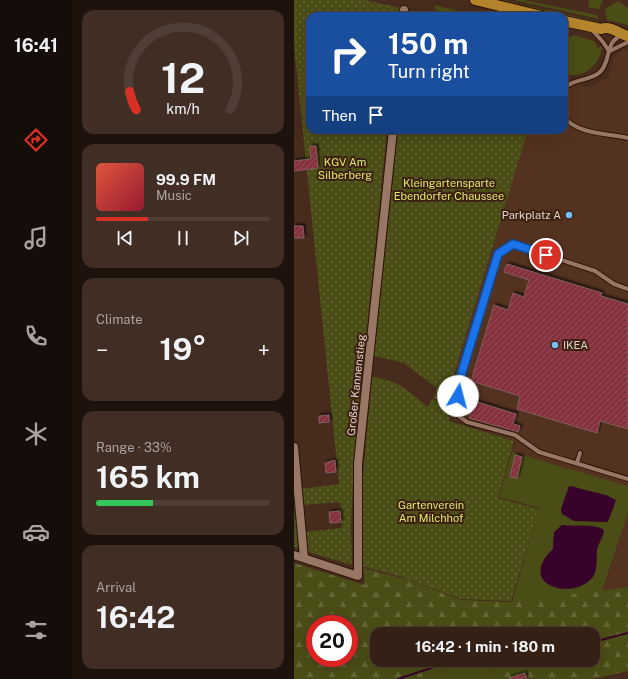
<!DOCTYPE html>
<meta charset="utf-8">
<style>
body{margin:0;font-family:"Public Sans",sans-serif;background:#402d23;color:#f1f3f6;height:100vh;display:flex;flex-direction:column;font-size:15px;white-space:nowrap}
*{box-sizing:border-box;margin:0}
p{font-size:13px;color:#aaa3a1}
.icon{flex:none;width:22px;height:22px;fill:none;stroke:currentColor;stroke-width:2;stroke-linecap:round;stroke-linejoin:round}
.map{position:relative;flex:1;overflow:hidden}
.sheet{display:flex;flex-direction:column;gap:10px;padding:10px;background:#1d120c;width:222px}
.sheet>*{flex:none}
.top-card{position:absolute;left:12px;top:12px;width:262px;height:122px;border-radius:12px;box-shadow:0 4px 16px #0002,0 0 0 1px #4f3e35;background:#1a4fa0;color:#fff;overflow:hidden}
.speed{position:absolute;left:12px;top:615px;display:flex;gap:8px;font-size:20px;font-weight:700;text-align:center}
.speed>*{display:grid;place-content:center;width:52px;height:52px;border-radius:50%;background:#352016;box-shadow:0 4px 16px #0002,0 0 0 1px #4f3e35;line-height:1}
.speed .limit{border:6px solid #d22;background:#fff;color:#111}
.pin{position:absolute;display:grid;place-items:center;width:34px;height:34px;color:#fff;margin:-17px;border:2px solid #fff;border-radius:50%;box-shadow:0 1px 4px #0007}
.me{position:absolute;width:44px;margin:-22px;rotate:8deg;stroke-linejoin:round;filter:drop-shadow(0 0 3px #0008)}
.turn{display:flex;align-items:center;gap:14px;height:84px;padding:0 16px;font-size:18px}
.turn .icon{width:52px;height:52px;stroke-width:2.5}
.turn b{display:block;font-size:28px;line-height:34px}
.then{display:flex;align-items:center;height:38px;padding:0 16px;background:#0003;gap:8px;font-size:15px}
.big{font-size:30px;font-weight:700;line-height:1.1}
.sheet .card{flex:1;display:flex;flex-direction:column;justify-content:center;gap:6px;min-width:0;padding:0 14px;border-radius:12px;background:#402d23}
.sheet .dial{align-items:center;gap:0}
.dial svg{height:104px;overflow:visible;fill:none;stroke:#4f3e35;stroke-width:7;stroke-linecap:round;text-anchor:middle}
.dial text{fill:#f1f3f6;stroke:none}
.song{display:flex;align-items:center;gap:12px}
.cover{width:48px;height:48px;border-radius:6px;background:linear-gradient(135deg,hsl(10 70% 55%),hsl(350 70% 35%))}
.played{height:4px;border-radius:2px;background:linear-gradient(90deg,#d93025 30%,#4f3e35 30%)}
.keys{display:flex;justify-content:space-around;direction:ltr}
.heat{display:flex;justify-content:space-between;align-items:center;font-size:22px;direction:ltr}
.charge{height:6px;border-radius:3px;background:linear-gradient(90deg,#34c759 33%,#4f3e35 0)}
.trip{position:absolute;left:76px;top:627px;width:230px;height:40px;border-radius:12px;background:#352016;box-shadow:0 4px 16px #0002,0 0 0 1px #4f3e35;font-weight:700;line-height:40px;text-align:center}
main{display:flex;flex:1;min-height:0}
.dock{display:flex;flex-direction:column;width:72px;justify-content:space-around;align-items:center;background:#150d09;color:#aaa3a1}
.dock .icon{width:28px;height:28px}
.dock .on{color:#d93025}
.dock b{font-size:18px;color:#f1f3f6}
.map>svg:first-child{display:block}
</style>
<main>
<nav class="dock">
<b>16:41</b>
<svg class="icon on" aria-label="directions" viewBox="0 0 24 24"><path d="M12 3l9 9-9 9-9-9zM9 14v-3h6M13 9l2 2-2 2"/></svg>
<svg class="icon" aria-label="music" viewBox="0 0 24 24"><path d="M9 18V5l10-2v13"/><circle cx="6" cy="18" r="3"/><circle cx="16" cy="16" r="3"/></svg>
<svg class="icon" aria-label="phone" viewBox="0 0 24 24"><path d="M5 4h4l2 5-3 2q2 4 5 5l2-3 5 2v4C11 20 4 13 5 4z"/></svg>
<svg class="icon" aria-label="climate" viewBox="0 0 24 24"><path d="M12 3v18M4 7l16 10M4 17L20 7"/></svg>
<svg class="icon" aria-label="car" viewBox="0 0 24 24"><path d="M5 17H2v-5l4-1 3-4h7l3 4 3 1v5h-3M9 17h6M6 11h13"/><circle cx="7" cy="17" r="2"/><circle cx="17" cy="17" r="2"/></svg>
<svg class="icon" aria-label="filters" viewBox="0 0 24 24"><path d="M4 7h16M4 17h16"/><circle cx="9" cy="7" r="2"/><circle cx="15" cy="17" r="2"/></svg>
</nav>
<section class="sheet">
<div class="card dial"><svg viewBox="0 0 100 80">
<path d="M14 69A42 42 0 1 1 86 69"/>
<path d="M14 69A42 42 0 0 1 9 55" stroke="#d93025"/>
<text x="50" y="56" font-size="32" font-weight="700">12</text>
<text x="50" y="72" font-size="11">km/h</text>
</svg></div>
<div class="card">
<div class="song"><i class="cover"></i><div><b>99.9 FM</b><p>Music</p></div></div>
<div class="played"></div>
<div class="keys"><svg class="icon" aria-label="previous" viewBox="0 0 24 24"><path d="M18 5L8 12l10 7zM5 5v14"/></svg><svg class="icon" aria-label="pause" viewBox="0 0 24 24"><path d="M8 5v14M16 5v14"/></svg><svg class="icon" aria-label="next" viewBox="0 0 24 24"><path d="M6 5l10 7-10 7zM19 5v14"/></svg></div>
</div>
<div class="card"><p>Climate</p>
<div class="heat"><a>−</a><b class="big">19°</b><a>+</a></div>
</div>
<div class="card"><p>Range · 33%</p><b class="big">165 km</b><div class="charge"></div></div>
<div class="card"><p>Arrival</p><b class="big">16:42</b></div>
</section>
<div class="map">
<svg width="334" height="679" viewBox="0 0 334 679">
<defs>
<pattern id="forest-firs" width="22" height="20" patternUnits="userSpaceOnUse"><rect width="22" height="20" fill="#4a4d15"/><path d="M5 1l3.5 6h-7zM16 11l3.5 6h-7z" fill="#646636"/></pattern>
<pattern id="garden-dots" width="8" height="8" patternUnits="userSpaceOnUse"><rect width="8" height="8" fill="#4a4d15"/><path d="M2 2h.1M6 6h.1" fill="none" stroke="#646636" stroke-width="1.8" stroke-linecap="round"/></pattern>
<pattern id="building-hatch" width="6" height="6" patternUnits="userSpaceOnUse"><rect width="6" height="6" fill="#85303d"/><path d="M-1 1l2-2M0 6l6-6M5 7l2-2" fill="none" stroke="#964d58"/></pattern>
<filter id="shadow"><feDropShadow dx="2" dy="-2" stdDeviation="1" flood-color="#0009"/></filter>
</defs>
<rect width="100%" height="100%" fill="#472b1d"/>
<g fill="#543220">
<path d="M 330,49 L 334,50 L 334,486 L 218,452 L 221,441 L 159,420 L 162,367 L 234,130 L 270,130 L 270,81 L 296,87 L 314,78 L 320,57 Z"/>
<path d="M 334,513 L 334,587 L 309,592 L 311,585 Z"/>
</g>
<g fill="#4a4d15" fill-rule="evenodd">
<path d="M 203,0 L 209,0 L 305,22 L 304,23 L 220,5 Z"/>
<path d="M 220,0 L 230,0 L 303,15 L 305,19 Z"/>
<path d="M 295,0 L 309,0 L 305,9 L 294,7 Z"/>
<path d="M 324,1 L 334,8 L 334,25 L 313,20 L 311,9 Z"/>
<path d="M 141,5 L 161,10 L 162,16 L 150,16 L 140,8 Z"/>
<path d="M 280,35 L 300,41 L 304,48 L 308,46 C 307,65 289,80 270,74 L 270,40 Z"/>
<path d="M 218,452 L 334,486 L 334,513 L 308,592 L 218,602 L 245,508 L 205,497 ZM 279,486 L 296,492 L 320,507 L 313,522 L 280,520 L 271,500 L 273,492 ZM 268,525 L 285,527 L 305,527 L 310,535 L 303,548 L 302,566 L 298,577 L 286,587 L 249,559 L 259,549 L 259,538 Z"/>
<path d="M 181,660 L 194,660 L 200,679 L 121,679 Z"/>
</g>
<path fill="url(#forest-firs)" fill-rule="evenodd" d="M 0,563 L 71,585 L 69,568 L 115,580 L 167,600 L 218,602 L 334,587 L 334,671 L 299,679 L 200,679 L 194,660 L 299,660 L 299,634 L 83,634 L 83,660 L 181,660 L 121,679 L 0,679 ZM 21,624 L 55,624 L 55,658 L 21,658 Z"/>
<g fill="url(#garden-dots)">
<path d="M 0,0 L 71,0 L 107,8 L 106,16 L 16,16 L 16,130 L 93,130 L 60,460 L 57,524 L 58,565 L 11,551 L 10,532 L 48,528 L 46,502 L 8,505 L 6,489 L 45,484 L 0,45 Z"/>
<path d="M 104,130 L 234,130 L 162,367 L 156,405 L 139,398 L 143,388 L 110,363 L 80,356 Z"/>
<path d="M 78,377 C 104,380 115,391 134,407 L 138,399 L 156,406 L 155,421 L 220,441 L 204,498 L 245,509 L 217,601 L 167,599 L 108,577 L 67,566 L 67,498 Z"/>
<path d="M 0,491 L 6,548 L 0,547 Z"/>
</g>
<g fill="#38032a">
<path d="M 275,486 L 312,495 L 322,500 L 315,519 L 313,522 L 280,521 L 268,514 L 267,509 Z"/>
<path d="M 268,525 C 281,527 299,523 310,530 C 309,537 304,543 303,550 C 302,557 304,570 299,577 C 279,602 221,585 259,549 L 260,532 Z"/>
</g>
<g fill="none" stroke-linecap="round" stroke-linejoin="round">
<g stroke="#38032a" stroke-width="2">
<path d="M 299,642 L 334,633"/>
<path d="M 104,679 L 161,660"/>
</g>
</g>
<g fill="url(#building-hatch)" stroke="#825e60" filter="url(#shadow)">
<path d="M 16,146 L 22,146 L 24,168 L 0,171 L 0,161 L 17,159 Z"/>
<path d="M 0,226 L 9,226 L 10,238 L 0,238 Z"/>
<path d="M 213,264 L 308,293 L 307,296 L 334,304 L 334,429 L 306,421 L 303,433 L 223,409 L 226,396 L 177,381 L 200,305 L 214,310 L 219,293 L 230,297 L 235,280 L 210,272 Z"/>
<path d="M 180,401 L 222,414 L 219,424 L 226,426 L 224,432 L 175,418 Z"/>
<path d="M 35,415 L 35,422 L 25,423 L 25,416 Z"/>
<path d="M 221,455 L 228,457 L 223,478 L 216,477 Z"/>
<path d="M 41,460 L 42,472 L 32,473 L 31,463 Z"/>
<path d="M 46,511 L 47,522 L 36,523 L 35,512 Z"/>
<path d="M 231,673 L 232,679 L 215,679 L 215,678 Z"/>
</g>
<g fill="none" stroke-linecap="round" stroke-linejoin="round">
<g stroke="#2c1205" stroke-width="6">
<g id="lane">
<path d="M 298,30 L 309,42 L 315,51"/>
<path d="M 316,51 L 334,42"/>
<path d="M 270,89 C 279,78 295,82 306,72 C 314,65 313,52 318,43 C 320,40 324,37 327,35"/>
<path d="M 270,117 C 284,135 314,133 334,138"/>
<path d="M 250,132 L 251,130"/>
<path d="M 334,289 L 320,284 L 301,271 L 219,244 L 204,254 L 167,372 L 163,408 L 166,417 L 173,422 L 221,435 L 245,452 L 334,479"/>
<path d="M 283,463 L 286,453"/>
</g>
</g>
<g stroke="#2c1205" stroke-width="10">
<g id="street">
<path d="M 109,16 L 110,10"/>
<path d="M 0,447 L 10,558"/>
<path d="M 0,555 L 64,576 L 64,464 L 99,130"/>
</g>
</g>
<g stroke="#2c1205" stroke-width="12">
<g id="primary">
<path d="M 181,0 L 248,16"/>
<path d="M 270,21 L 307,29 C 317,25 325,34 334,36"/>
</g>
</g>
<use href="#lane" stroke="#997767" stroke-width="4"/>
<use href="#street" stroke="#997767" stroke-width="8"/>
<use href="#primary" stroke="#b5852d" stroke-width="10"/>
</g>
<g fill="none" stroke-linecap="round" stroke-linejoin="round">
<g stroke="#114b97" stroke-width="10">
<path id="route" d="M 164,396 L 168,372 L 204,254 L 219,244 L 252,255"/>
</g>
<use href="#route" stroke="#1a73e8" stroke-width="7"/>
</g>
<g fill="#77bff7" stroke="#3c2113" stroke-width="1.5">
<circle cx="275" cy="215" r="4"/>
<circle cx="261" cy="345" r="4"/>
</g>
<g text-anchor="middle" stroke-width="4" stroke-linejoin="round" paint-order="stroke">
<g font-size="11" fill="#e0e86c" stroke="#3c2113">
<text x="51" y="166">KGV Am<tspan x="51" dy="13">Silberberg</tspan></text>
<text x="155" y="187">Kleingartensparte<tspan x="155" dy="13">Ebendorfer Chaussee</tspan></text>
<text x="137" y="509">Gartenverein<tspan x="137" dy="13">Am Milchhof</tspan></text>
</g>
<g font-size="11" fill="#e3d0c8" stroke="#3c2113" text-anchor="end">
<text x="267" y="219">Parkplatz A</text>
<text x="269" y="349" text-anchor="start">IKEA</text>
</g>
<g font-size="11" fill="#e3d0c8" stroke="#3c2113">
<text transform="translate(62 385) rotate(-84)" y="4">Großer Kannenstieg</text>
</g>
</g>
</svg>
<div class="speed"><div class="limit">20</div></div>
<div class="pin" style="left:252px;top:255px;background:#d93025"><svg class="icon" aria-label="arrive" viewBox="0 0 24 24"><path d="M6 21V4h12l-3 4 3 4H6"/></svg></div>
<svg class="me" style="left:164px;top:396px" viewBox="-20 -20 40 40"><circle r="19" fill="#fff"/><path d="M0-13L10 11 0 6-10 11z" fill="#1a73e8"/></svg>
<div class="trip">16:42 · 1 min · 180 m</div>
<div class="top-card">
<div class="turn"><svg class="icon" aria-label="right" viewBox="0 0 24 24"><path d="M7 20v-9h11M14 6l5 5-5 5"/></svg><div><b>150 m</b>Turn right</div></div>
<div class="then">Then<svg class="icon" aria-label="arrive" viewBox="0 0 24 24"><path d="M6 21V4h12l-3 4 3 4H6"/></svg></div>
</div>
</div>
</main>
